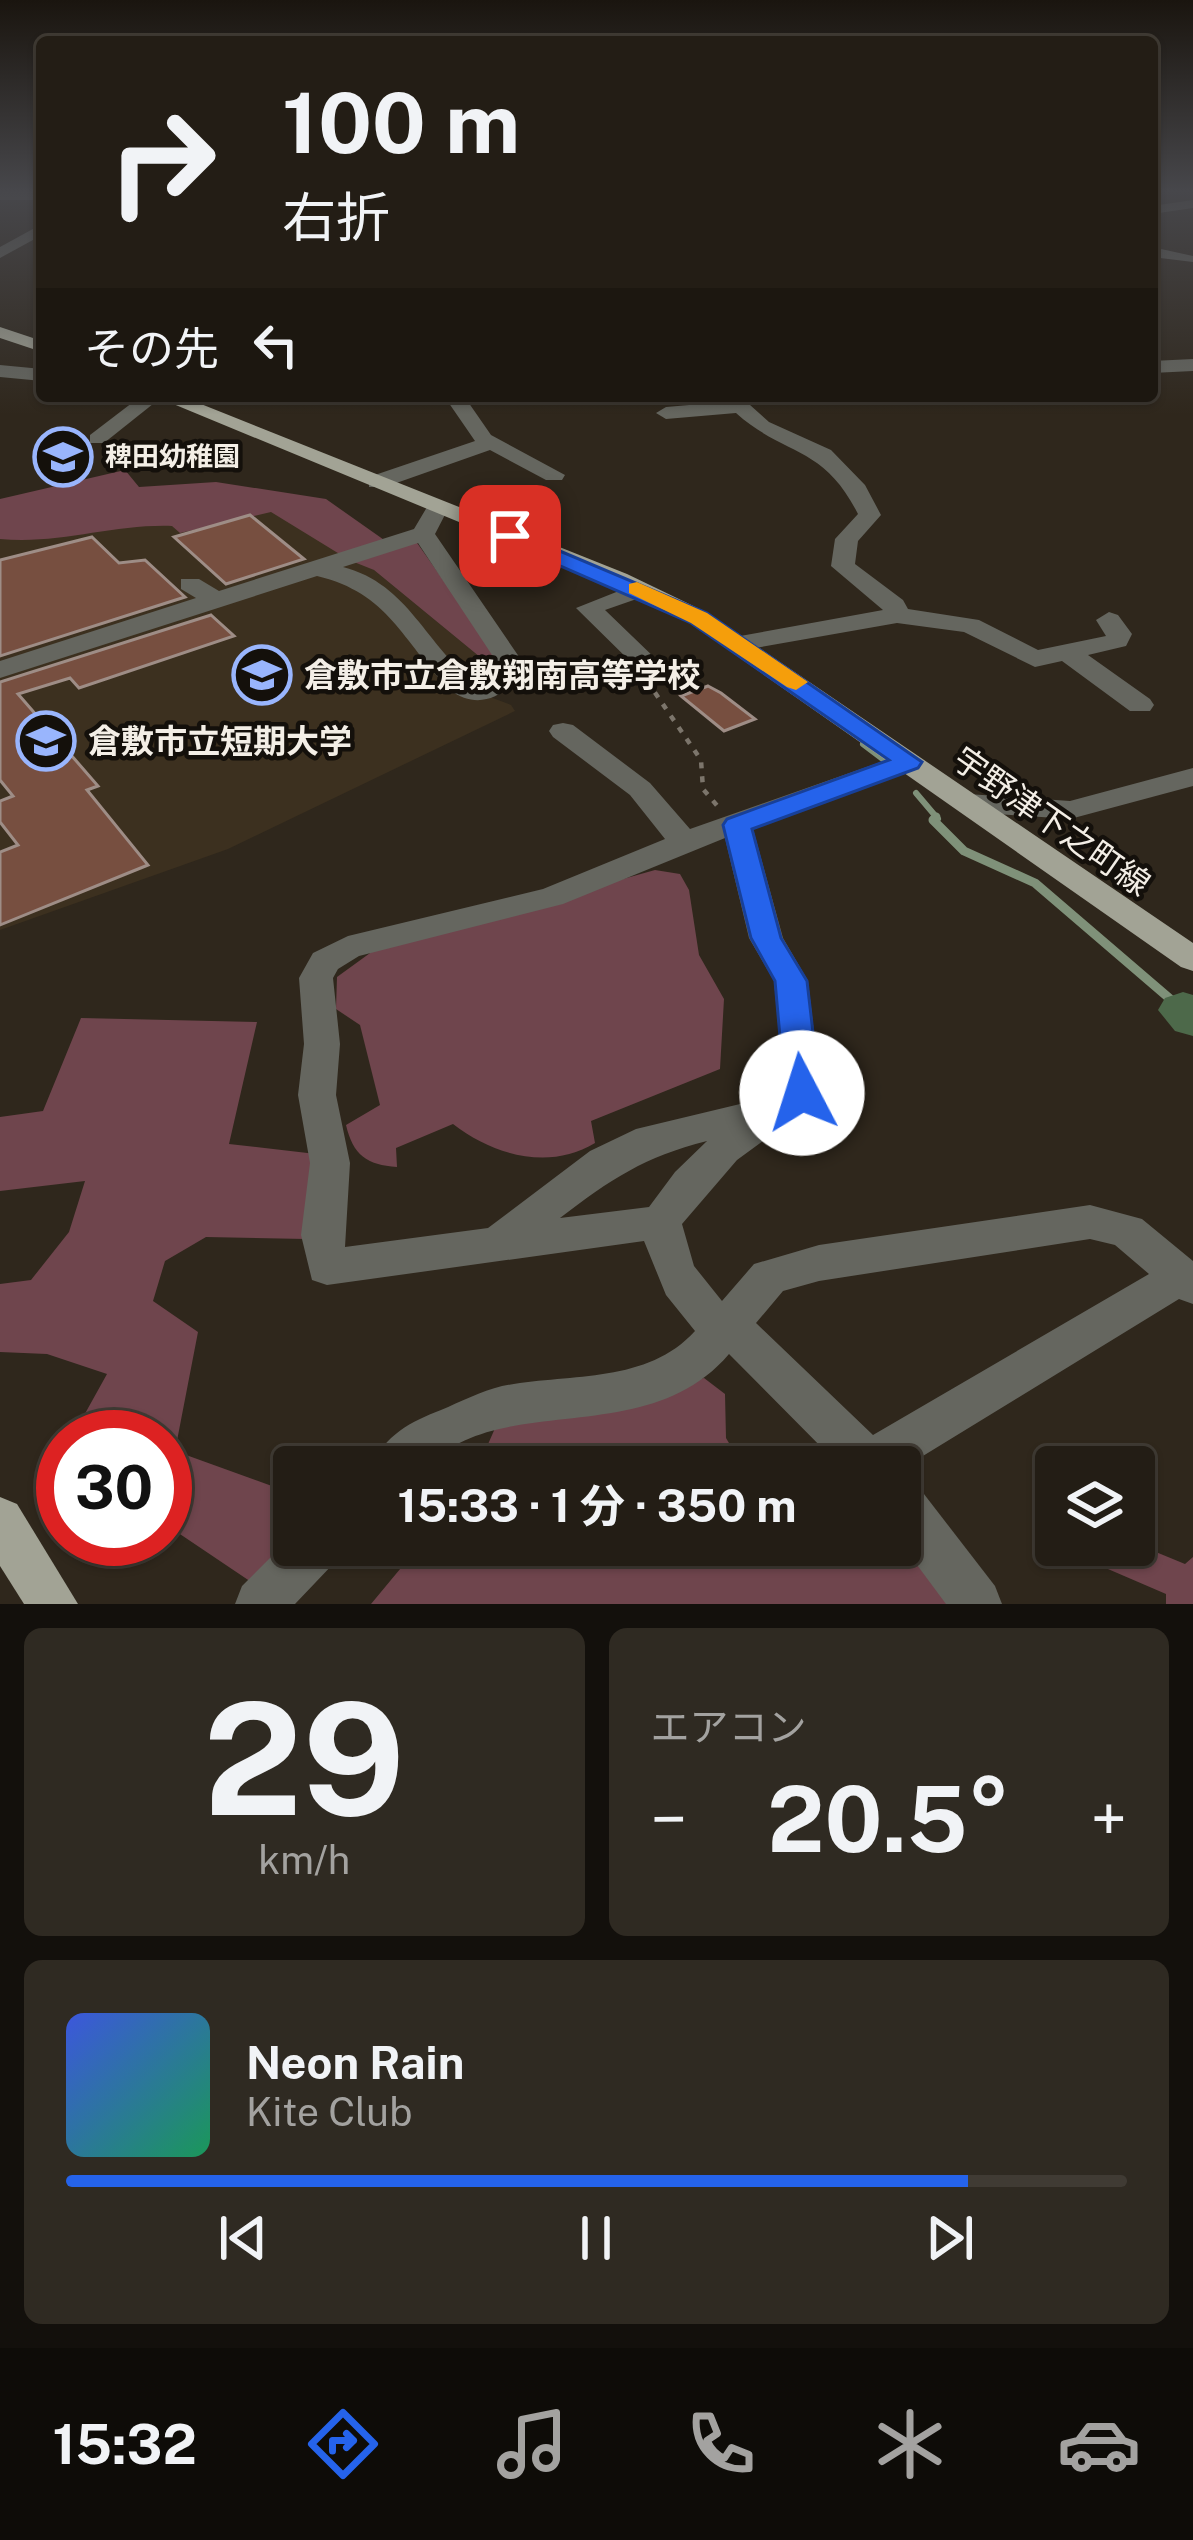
<!DOCTYPE html>
<html lang="ja">
<meta charset="utf-8">
<style>
body{margin:0;font-family:"Public Sans","Noto Sans JP",sans-serif;background:#2f2a22;color:#f1f3f6;height:100vh;display:flex;flex-direction:column;font-size:45px;white-space:nowrap}
*{box-sizing:border-box;margin:0}
p{font-size:39px;color:#a3a2a0}
.icon{flex:none;width:66px;height:66px;fill:none;stroke:currentColor;stroke-width:2;stroke-linecap:round;stroke-linejoin:round}
.map{position:relative;height:1604px;overflow:hidden}
.details{display:flex;flex-direction:column;gap:24px;padding:24px;background:#13100c;flex:1}
.details>*{flex:none}
.banner{position:absolute;left:36px;top:36px;width:1122px;height:366px;border-radius:12px;box-shadow:0 3px 9px #0004,0 0 0 3px #403b34;background:#231d15;color:#f1f3f6;overflow:hidden}
.controls{position:absolute;left:1035px;top:1446px;display:grid;gap:24px}
.controls a{display:grid;place-items:center;width:120px;height:120px;border-radius:12px;background:#231d15;box-shadow:0 3px 9px #0004,0 0 0 3px #403b34;font-size:60px}
.speed{position:absolute;left:36px;top:1410px;display:flex;gap:24px;font-size:60px;font-weight:700;text-align:center}
.speed>*{display:grid;place-content:center;width:156px;height:156px;border-radius:50%;background:#231d15;box-shadow:0 3px 9px #0004,0 0 0 3px #403b34;line-height:1}
.speed .limit{border:18px solid #d22;background:#fff;color:#111}
.pin{position:absolute;display:grid;place-items:center;width:102px;height:102px;color:#fff;margin:-51px;border-radius:24px;box-shadow:0 6px 18px #0006}
.me{position:absolute;width:132px;margin:-66px;rotate:355deg;stroke-linejoin:round;filter:drop-shadow(0 0 9px #0008)}
.turn{display:flex;align-items:center;gap:42px;height:252px;padding:0 48px;font-size:54px}
.turn .icon{width:156px;height:156px;stroke-width:2.5}
.turn b{display:block;font-size:84px;line-height:102px}
.then{display:flex;align-items:center;height:114px;padding:0 48px;background:#0003;gap:24px;font-size:45px}
.big{font-size:90px;font-weight:700;line-height:1.1}
.details .widget{flex:1;display:flex;flex-direction:column;justify-content:center;gap:18px;min-width:0;padding:0 42px;border-radius:18px;background:#2f2a22}
.details .dial{align-items:center;gap:0}
.dial b{font-size:156px;line-height:1}
.song{display:flex;align-items:center;gap:36px}
.cover{width:144px;height:144px;border-radius:18px;background:linear-gradient(135deg,hsl(230 70% 55%),hsl(150 70% 35%))}
.played{height:12px;border-radius:6px;background:linear-gradient(90deg,#2563eb 85%,#403b34 85%)}
.keys{display:flex;justify-content:space-around;direction:ltr}
.heat{display:flex;justify-content:space-between;align-items:center;font-size:66px;direction:ltr}
.details .tiles{flex:1;display:grid;gap:24px;grid-template-columns:1fr 1fr}
.widget:last-child{grid-column:span 2}
.trip{position:absolute;left:273px;top:1446px;width:648px;height:120px;border-radius:12px;background:#231d15;box-shadow:0 3px 9px #0004,0 0 0 3px #403b34;font-weight:700;line-height:120px;text-align:center}
.menu{display:flex;height:192px;justify-content:space-around;align-items:center;background:#0e0c08;color:#a3a2a0}
.menu .icon{width:84px;height:84px}
.menu .active{color:#2563eb}
.menu b{font-size:54px;color:#f1f3f6}
.map>svg:first-child{display:block}
</style>
<div class="map">
<svg width="1193" height="1604" viewBox="0 0 1193 1604">
<rect width="100%" height="100%" fill="#2f271c"/>
<path fill="#3c301f" d="M 251,505 L 278,513 L 374,570 L 497,671 L 490,697 L 511,705 L 515,711 L 228,849 L 0,930 L 0,537 Z"/>
<g fill="#6f454d">
<path d="M 125,470 L 139,487 L 216,482 L 326,499 L 387,542 L 346,558 L 271,512 L 180,533 L 172,526 C 113,524 58,545 0,539 L 0,499 Z"/>
<path d="M 415,540 L 504,666 L 497,671 L 374,570 L 354,562 Z"/>
<path d="M 655,870 L 680,874 L 689,890 L 699,955 L 724,999 L 720,1069 L 591,1121 L 595,1143 C 549,1171 493,1155 453,1124 L 396,1148 L 397,1167 C 367,1165 353,1155 346,1125 L 380,1105 L 360,1025 L 336,1009 L 337,977 L 377,948 Z"/>
<path d="M 81,1018 L 257,1022 L 229,1144 L 316,1154 L 306,1239 L 206,1237 L 165,1261 L 153,1301 L 198,1332 L 175,1451 L 294,1494 L 294,1545 L 257,1586 L 165,1524 L 165,1437 L 72,1437 L 107,1374 L 47,1354 L 0,1352 L 0,1284 L 31,1280 L 69,1232 L 85,1181 L 0,1191 L 0,1117 L 43,1111 Z"/>
<path d="M 704,1378 L 725,1394 L 726,1438 L 743,1467 L 478,1467 L 496,1426 Z"/>
<path d="M 900,1533 L 956,1604 L 371,1604 L 420,1545 L 900,1545 Z"/>
<path d="M 1134,1543 L 1185,1564 L 1193,1557 L 1193,1604 L 1166,1604 L 1166,1594 L 1094,1563 L 1086,1545 Z"/>
</g>
<g fill="none" stroke-linecap="round" stroke-linejoin="round">
<g stroke="#7f9179" stroke-width="6">
<path d="M 863,744 L 888,763"/>
<path d="M 916,793 L 938,819 L 933,820"/>
</g>
<path stroke="#7f9179" stroke-width="9" d="M 936,817 L 933,820 L 964,851 L 1035,883 L 1183,1010"/>
<path fill="#4d694a" fill-rule="evenodd" d="M 1183,992 L 1193,995 L 1193,1036 L 1175,1031 L 1158,1010 L 1165,998 Z"/>
</g>
<g fill="#774f40" stroke="#9e8d86" stroke-width="3">
<path d="M 250,515 L 304,559 L 226,584 L 174,537 Z"/>
<path d="M 92,537 L 119,563 L 145,560 L 185,597 L 0,656 L 0,560 Z"/>
<path d="M 211,615 L 234,636 L 79,688 L 70,678 L 18,694 L 98,786 L 87,790 L 148,865 L 0,925 L 0,852 L 18,845 L 0,822 L 0,801 L 13,796 L 0,780 L 0,682 Z"/>
<path d="M 708,686 L 721,693 L 755,719 L 724,731 L 681,696 Z"/>
</g>
<g fill="none" stroke-linecap="round" stroke-linejoin="round">
<path stroke="#7c756b" stroke-width="4.5" stroke-dasharray="6 8" stroke-linecap="butt" d="M 647,681 L 701,760 L 703,789 L 720,809"/>
<g fill="#65665f" fill-rule="evenodd">
<rect x="0" y="192" width="42" height="8"/>
<path d="M 1193,200 L 1193,208 L 1152,214 L 1152,206 Z"/>
<path d="M 42,224 L 42,235 L 0,258 L 0,247 Z"/>
<path d="M 1152,247 L 1193,256 L 1193,262 L 1152,257 Z"/>
<path d="M 1193,359 L 1193,371 L 1152,373 L 1152,361 Z"/>
<path d="M 0,365 L 42,369 L 42,381 L 0,377 Z"/>
<path d="M 141,396 L 163,396 L 104,443 L 90,443 L 90,435 Z"/>
<path d="M 444,396 L 464,396 L 491,435 L 565,475 L 562,480 L 546,480 L 490,450 L 385,487 L 369,487 L 369,477 L 475,441 Z"/>
<path d="M 718,396 L 740,396 L 769,422 L 831,450 L 865,485 L 881,515 L 858,541 L 855,564 L 903,600 L 908,609 L 979,620 L 1038,650 L 1106,636 L 1096,620 L 1109,612 L 1118,615 L 1132,634 L 1126,646 L 1088,655 L 1150,699 L 1154,705 L 1150,711 L 1130,711 L 1062,661 L 1035,667 L 964,632 L 897,623 L 738,651 L 729,648 L 725,643 L 729,638 L 883,610 L 831,566 L 835,539 L 858,514 C 823,444 785,457 736,413 L 666,419 L 656,413 L 666,407 L 724,402 Z"/>
<path d="M 438,500 L 449,507 L 435,534 L 524,664 C 510,696 479,712 450,690 C 402,641 389,593 317,576 L 0,678 L 0,661 L 196,598 L 181,589 L 181,579 L 199,579 L 219,591 L 414,529 L 430,502 ZM 418,543 L 498,664 L 494,672 L 476,684 C 426,646 409,584 343,567 Z"/>
<path d="M 639,583 L 648,585 L 648,595 L 605,610 L 659,662 L 646,670 L 637,668 L 576,608 Z"/>
<path d="M 563,723 L 573,725 L 650,783 L 690,829 L 898,756 L 918,756 L 922,762 L 918,768 L 753,829 L 783,938 L 808,981 L 821,1093 L 815,1103 L 737,1160 L 682,1224 L 694,1266 L 722,1301 L 754,1264 L 819,1245 L 1090,1205 L 1142,1219 L 1193,1261 L 1193,1304 L 1179,1299 L 900,1470 L 841,1467 L 729,1354 C 647,1451 499,1390 427,1467 L 371,1467 C 385,1435 410,1422 441,1410 C 460,1402 481,1391 502,1386 C 567,1373 646,1385 695,1331 L 666,1295 L 644,1241 L 327,1285 L 312,1280 L 301,1235 L 310,1163 L 298,1095 L 304,1044 L 299,978 L 313,953 L 348,936 L 543,889 L 665,839 L 630,795 L 553,737 L 549,731 L 553,725 ZM 725,838 L 749,938 L 774,981 L 784,1086 L 765,1098 L 636,1129 L 590,1151 L 488,1228 L 345,1247 L 350,1163 L 336,1095 L 340,1044 L 333,978 L 338,969 L 359,956 L 563,904 ZM 707,1141 L 675,1172 L 649,1207 L 560,1218 C 611,1179 644,1157 707,1141 ZM 1090,1239 L 1115,1245 L 1149,1274 L 873,1435 L 756,1323 L 783,1291 L 819,1281 Z"/>
<path d="M 1193,768 L 1193,786 L 1070,819 L 968,812 L 953,803 L 968,794 L 1070,801 Z"/>
<path d="M 900,1479 L 917,1485 L 995,1586 L 1002,1604 L 946,1604 L 900,1542 Z"/>
<path d="M 294,1534 L 294,1545 L 343,1545 L 335,1562 L 295,1604 L 235,1604 L 242,1586 Z"/>
</g>
<g fill="#a2a395" fill-rule="evenodd">
<path d="M 0,327 L 42,341 L 42,352 L 0,338 Z"/>
<path d="M 154,396 L 181,396 L 627,574 L 708,613 L 1193,943 L 1193,971 L 1181,967 L 690,623 L 609,584 Z"/>
<path d="M 0,1497 L 17,1504 L 78,1604 L 24,1604 L 0,1566 Z"/>
</g>
</g>
<linearGradient id="sky" x2="0" y2="1"><stop stop-color="#1a150f"/><stop offset="0.46" stop-color="#47474b"/><stop offset="1" stop-color="#47474b" stop-opacity="0"/></linearGradient>
<rect width="1193" height="415" fill="url(#sky)"/>
<path fill="#2563eb" stroke="#184099" stroke-width="3" d="M 510,530 L 707,613 L 922,762 L 918,768 L 752,829 L 781,938 L 807,981 L 820,1093 L 815,1102 L 802,1105 L 790,1102 L 785,1093 L 775,981 L 751,938 L 723,825 L 727,819 L 889,760 L 691,623 L 503,541 L 500,536 Z"/>
<path fill="#f59e0b" d="M 637,582 L 707,613 L 808,682 L 796,690 L 787,687 L 691,623 L 629,593 L 629,584 Z"/>
<defs>
<g id="school-ring" transform="scale(3)"><circle r="9.5" fill="#14100b" stroke="#99b5fd" stroke-width="1.5"/><path d="M0-5L7-2L0 1L-7-2ZM-4 1L0 2.5L4 1V4Q0 6-4 4Z" fill="#99b5fd"/></g>
<g id="university-ring" transform="scale(3)"><circle r="9.5" fill="#14100b" stroke="#99b5fd" stroke-width="1.5"/><path d="M0-5L7-2L0 1L-7-2ZM-4 1L0 2.5L4 1V4Q0 6-4 4Z" fill="#99b5fd"/></g>
</defs>
<g fill-rule="evenodd">
<use href="#school-ring" x="63" y="457"/>
<use href="#school-ring" x="262" y="675"/>
<use href="#university-ring" x="46" y="741"/>
</g>
<g text-anchor="middle" stroke-width="9" stroke-linejoin="round" paint-order="stroke">
<g font-size="27" font-weight="bold" fill="#f3eee6" stroke="#14100b" text-anchor="start">
<text x="105" y="466">稗田幼稚園</text>
</g>
<g font-size="33" font-weight="bold" fill="#f3eee6" stroke="#14100b" text-anchor="start">
<text x="304" y="687">倉敷市立倉敷翔南高等学校</text>
<text x="88" y="753">倉敷市立短期大学</text>
</g>
<g font-size="33" fill="#f3eee6" stroke="#14100b">
<text transform="translate(1052 821) rotate(35)" y="12">宇野津下之町線</text>
</g>
</g>
</svg>
<div class="controls">
<a><svg class="icon" aria-label="layers" viewBox="0 0 24 24"><path d="M12 4l9 5-9 5-9-5zM3 14l9 5 9-5"/></svg></a>
</div>
<div class="speed"><div class="limit">30</div></div>
<div class="pin" style="left:510px;top:536px;background:#d93025"><svg class="icon" aria-label="arrive" viewBox="0 0 24 24"><path d="M6 21V4h12l-3 4 3 4H6"/></svg></div>
<svg class="me" style="left:802px;top:1093px" viewBox="-20 -20 40 40"><circle r="19" fill="#fff"/><path d="M0-13L10 11 0 6-10 11z" fill="#2563eb"/></svg>
<div class="trip">15:33 · 1 分 · 350 m</div>
<div class="banner">
<div class="turn"><svg class="icon" aria-label="right" viewBox="0 0 24 24"><path d="M7 20v-9h11M14 6l5 5-5 5"/></svg><div><b>100 m</b>右折</div></div>
<div class="then">その先<svg class="icon" aria-label="left" viewBox="0 0 24 24"><path d="M17 20v-9H6M10 6l-5 5 5 5"/></svg></div>
</div>
</div>
<section class="details">
<div class="tiles">
<div class="widget dial"><b>29</b><p>km/h</p></div>
<div class="widget"><p>エアコン</p>
<div class="heat"><a>−</a><b class="big">20.5°</b><a>+</a></div>
</div>
<div class="widget">
<div class="song"><i class="cover"></i><div><b>Neon Rain</b><p>Kite Club</p></div></div>
<div class="played"></div>
<div class="keys"><svg class="icon" aria-label="previous" viewBox="0 0 24 24"><path d="M18 5L8 12l10 7zM5 5v14"/></svg><svg class="icon" aria-label="pause" viewBox="0 0 24 24"><path d="M8 5v14M16 5v14"/></svg><svg class="icon" aria-label="next" viewBox="0 0 24 24"><path d="M6 5l10 7-10 7zM19 5v14"/></svg></div>
</div>
</div>
</section>
<nav class="menu">
<b>15:32</b>
<svg class="icon active" aria-label="directions" viewBox="0 0 24 24"><path d="M12 3l9 9-9 9-9-9zM9 14v-3h6M13 9l2 2-2 2"/></svg>
<svg class="icon" aria-label="music" viewBox="0 0 24 24"><path d="M9 18V5l10-2v13"/><circle cx="6" cy="18" r="3"/><circle cx="16" cy="16" r="3"/></svg>
<svg class="icon" aria-label="phone" viewBox="0 0 24 24"><path d="M5 4h4l2 5-3 2q2 4 5 5l2-3 5 2v4C11 20 4 13 5 4z"/></svg>
<svg class="icon" aria-label="climate" viewBox="0 0 24 24"><path d="M12 3v18M4 7l16 10M4 17L20 7"/></svg>
<svg class="icon" aria-label="car" viewBox="0 0 24 24"><path d="M5 17H2v-5l4-1 3-4h7l3 4 3 1v5h-3M9 17h6M6 11h13"/><circle cx="7" cy="17" r="2"/><circle cx="17" cy="17" r="2"/></svg>
</nav>
